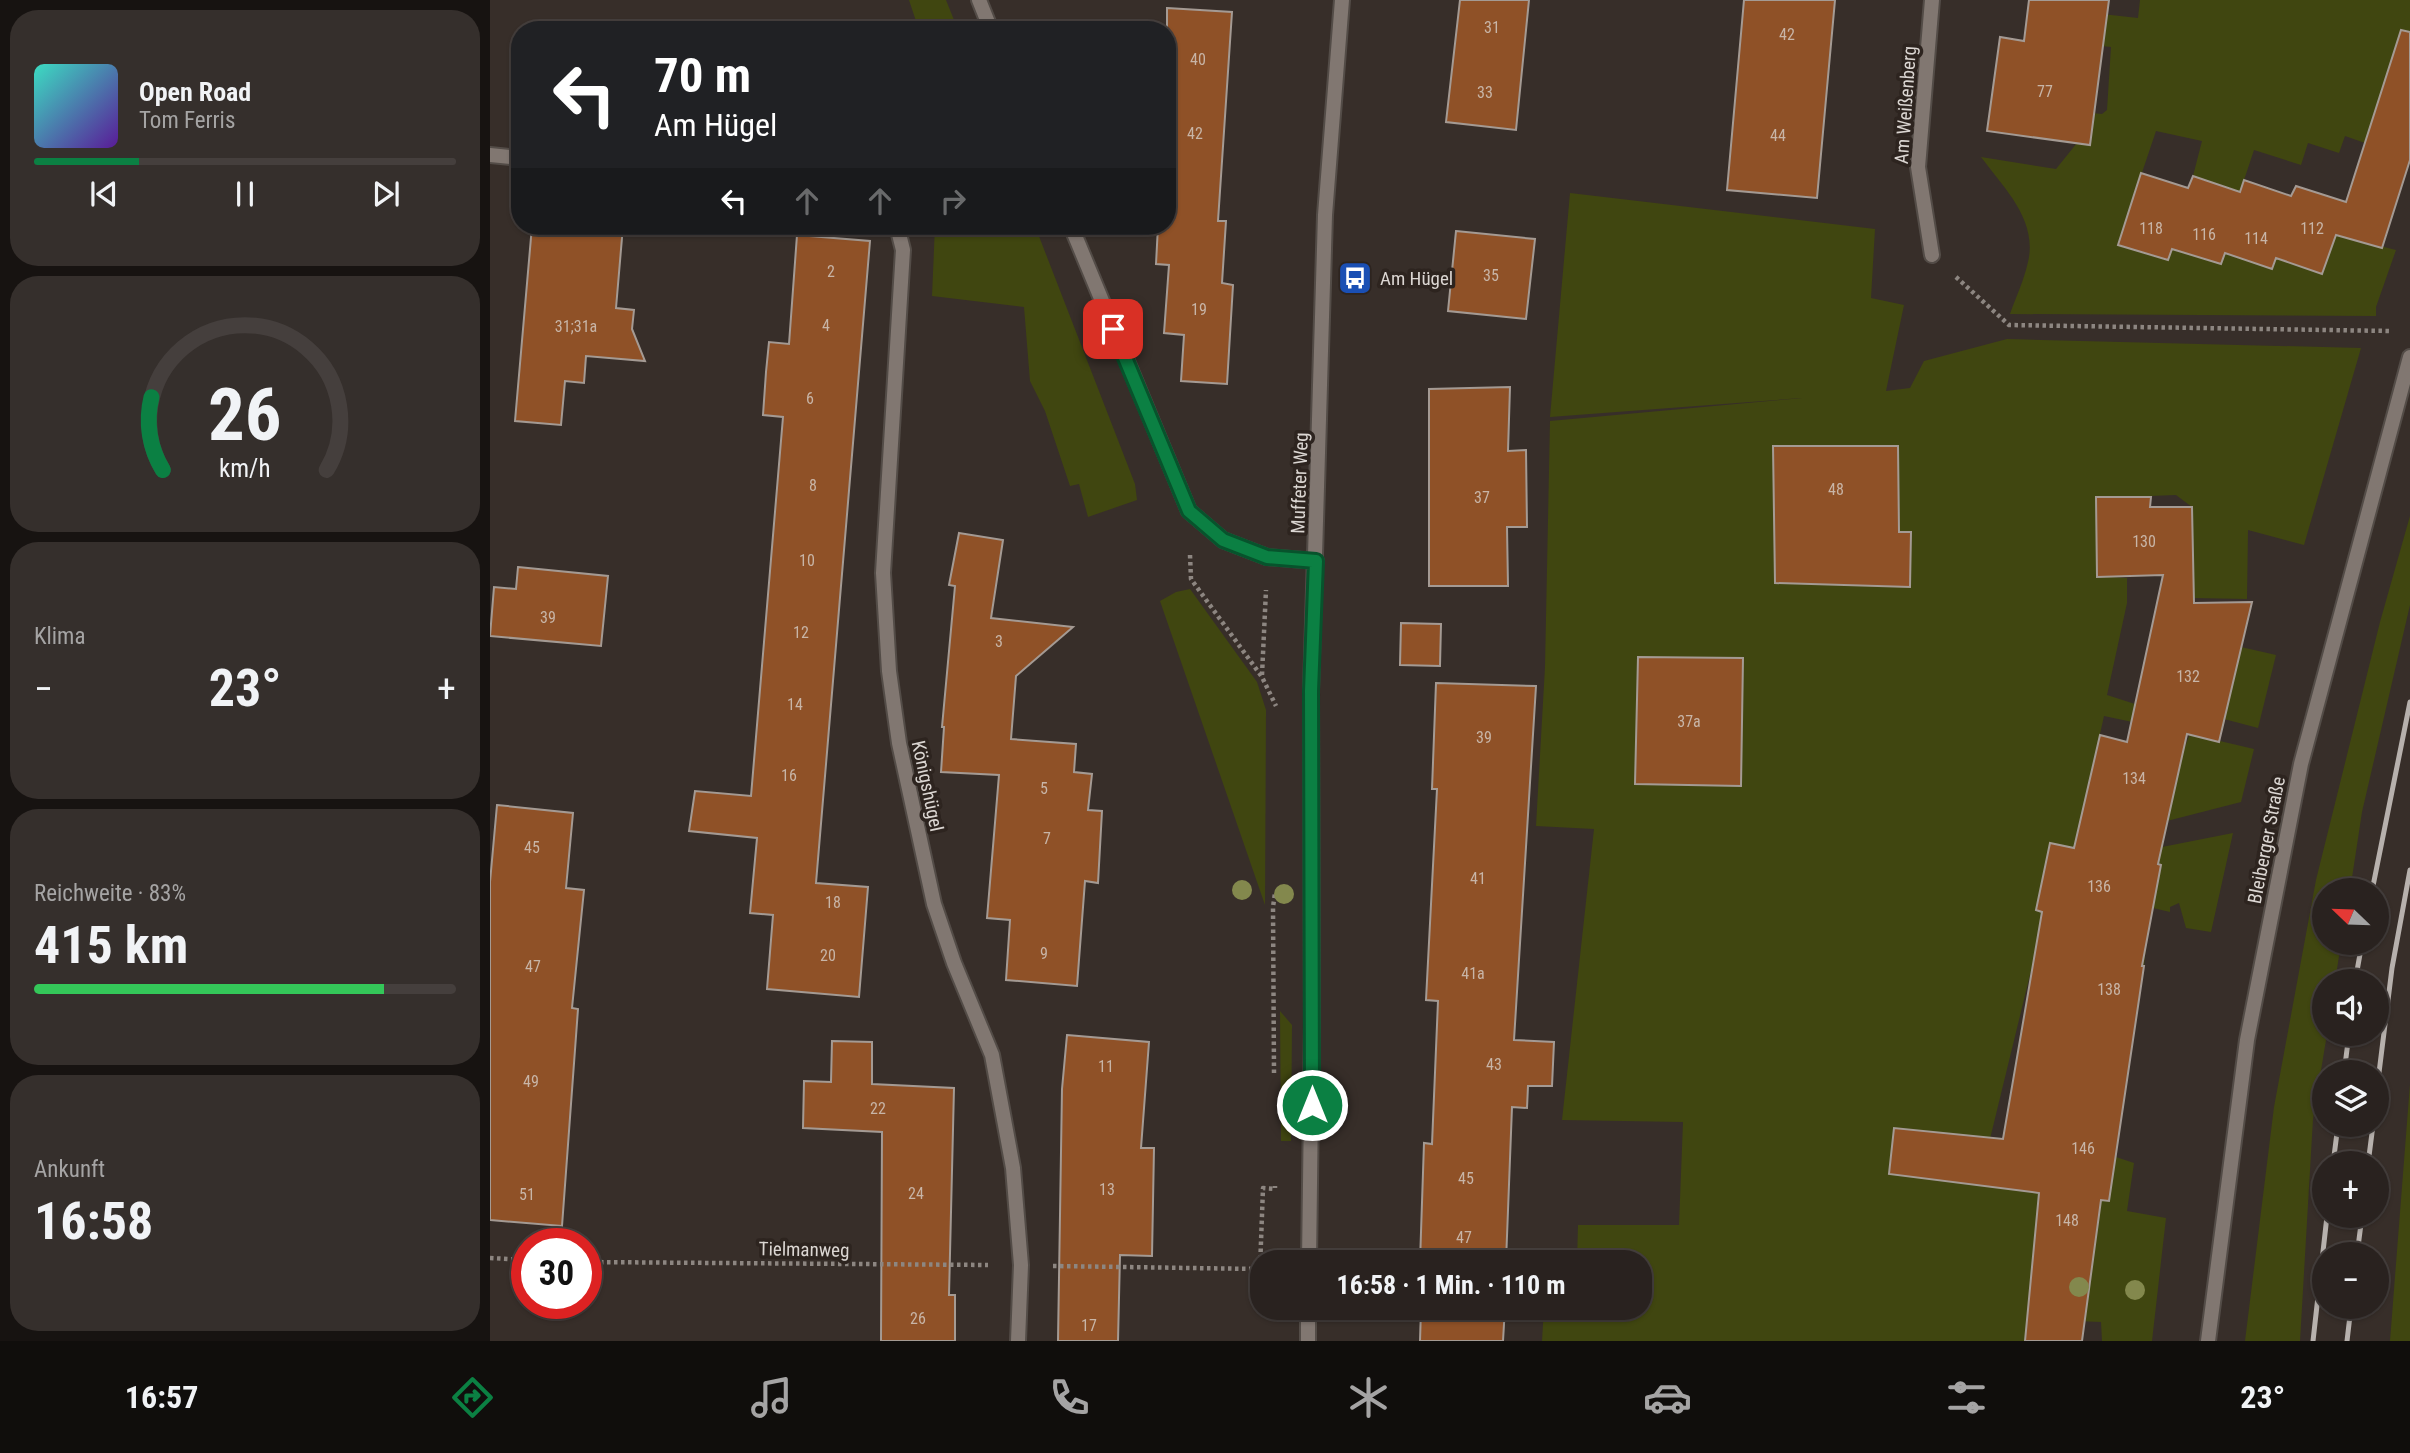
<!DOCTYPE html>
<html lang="de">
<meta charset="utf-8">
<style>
body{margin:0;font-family:"Roboto Condensed",sans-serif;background:#352f2c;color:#f1f3f6;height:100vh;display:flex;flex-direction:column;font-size:26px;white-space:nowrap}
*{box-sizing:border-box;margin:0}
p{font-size:23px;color:#a5a4a4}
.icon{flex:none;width:38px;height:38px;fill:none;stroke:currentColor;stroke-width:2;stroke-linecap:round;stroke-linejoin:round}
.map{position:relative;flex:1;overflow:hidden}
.panel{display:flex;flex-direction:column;gap:10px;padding:10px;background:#171311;width:490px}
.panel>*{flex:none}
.guide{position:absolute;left:21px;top:21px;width:665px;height:214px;border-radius:28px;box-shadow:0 2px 5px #0004,0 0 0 2px #453f3d;background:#202124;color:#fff;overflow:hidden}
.needle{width:46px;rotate:293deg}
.buttons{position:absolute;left:1822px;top:878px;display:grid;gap:14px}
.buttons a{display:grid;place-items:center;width:77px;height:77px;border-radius:50%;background:#29221f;box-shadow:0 2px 5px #0004,0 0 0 2px #453f3d;font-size:35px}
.speed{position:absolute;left:21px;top:1228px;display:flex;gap:14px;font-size:35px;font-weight:700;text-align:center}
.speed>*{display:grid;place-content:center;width:91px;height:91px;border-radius:50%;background:#29221f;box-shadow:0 2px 5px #0004,0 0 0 2px #453f3d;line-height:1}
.speed .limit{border:10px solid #d22;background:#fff;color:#111}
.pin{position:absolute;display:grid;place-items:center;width:60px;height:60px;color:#fff;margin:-30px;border-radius:14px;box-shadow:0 4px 10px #0006}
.me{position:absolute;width:77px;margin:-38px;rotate:0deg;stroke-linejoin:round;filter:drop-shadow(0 0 5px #0008)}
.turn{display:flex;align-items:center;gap:24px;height:147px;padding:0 28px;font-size:32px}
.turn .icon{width:91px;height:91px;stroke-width:2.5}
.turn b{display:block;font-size:49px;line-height:60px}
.lanes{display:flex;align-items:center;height:66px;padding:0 28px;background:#0003;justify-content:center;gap:35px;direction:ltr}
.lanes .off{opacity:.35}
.big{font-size:52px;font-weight:700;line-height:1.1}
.panel .card{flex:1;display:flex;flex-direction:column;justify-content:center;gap:10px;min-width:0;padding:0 24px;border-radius:28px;background:#352f2c}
.panel .dial{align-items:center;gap:0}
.dial svg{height:182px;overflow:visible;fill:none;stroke:#453f3d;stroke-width:7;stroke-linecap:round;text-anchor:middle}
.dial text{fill:#f1f3f6;stroke:none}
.song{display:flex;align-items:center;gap:21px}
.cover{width:84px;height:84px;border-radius:10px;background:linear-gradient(135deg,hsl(170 70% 55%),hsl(270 70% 35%))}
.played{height:7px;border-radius:4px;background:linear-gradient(90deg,#0b8043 25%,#453f3d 25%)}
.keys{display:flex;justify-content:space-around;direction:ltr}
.heat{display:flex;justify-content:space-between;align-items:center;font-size:38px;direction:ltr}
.charge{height:10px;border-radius:5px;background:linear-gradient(90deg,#34c759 83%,#453f3d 0)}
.trip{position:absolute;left:760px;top:1250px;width:402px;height:70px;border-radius:28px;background:#29221f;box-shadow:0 2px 5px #0004,0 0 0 2px #453f3d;font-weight:700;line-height:70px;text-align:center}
.tab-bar{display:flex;height:112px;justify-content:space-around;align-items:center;background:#100e0c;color:#a5a4a4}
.tab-bar .icon{width:49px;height:49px}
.tab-bar .selected{color:#0b8043}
.tab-bar b{font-size:32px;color:#f1f3f6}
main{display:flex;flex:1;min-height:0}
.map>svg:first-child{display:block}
</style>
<main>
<section class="panel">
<div class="card">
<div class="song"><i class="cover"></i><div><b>Open Road</b><p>Tom Ferris</p></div></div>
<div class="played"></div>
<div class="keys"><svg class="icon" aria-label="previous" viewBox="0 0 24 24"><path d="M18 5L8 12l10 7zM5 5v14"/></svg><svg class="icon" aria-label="pause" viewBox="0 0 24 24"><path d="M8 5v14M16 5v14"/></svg><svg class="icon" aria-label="next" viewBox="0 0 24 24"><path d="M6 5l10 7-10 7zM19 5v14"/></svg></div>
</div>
<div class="card dial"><svg viewBox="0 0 100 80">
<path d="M14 69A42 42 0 1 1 86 69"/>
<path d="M14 69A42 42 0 0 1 9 37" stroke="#0b8043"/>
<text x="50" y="56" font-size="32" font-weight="700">26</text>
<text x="50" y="72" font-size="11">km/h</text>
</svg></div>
<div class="card"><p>Klima</p>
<div class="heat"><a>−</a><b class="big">23°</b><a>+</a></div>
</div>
<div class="card"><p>Reichweite · 83%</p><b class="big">415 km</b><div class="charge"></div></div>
<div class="card"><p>Ankunft</p><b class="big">16:58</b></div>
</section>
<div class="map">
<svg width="1920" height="1341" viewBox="0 0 1920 1341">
<rect width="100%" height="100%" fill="#372e29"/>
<g fill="#404610">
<path d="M 419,0 L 456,0 L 468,30 L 429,30 Z"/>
<path d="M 1650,0 L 1920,0 L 1920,63 L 1875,143 L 1855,136 L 1849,153 L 1818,143 L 1811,165 L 1764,150 L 1750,192 L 1703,176 L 1712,141 L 1666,131 L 1628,244 L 1678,260 L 1682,249 L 1730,264 L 1735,253 L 1782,269 L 1786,258 L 1832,273 L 1846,235 L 1906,250 L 1886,307 L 1886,316 L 1520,314 C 1526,297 1534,280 1538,262 C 1548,220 1514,188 1491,157 L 1566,169 L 1591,138 L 1592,112 L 1612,114 L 1617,110 L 1621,47 L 1565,41 L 1567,9 L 1648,18 Z"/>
<path d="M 1080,193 L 1385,229 L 1381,298 L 1414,305 L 1396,391 L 1420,388 L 1434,361 L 1517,339 L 1871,348 L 1814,545 L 1758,530 L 1757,599 L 1703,598 L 1702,507 L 1686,495 L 1606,498 L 1607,576 L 1637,578 L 1637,603 L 1617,695 L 1645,704 L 1685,731 L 1614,716 L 1595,802 L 1627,837 L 1672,847 L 1743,833 L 1721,932 L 1696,928 L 1689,903 L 1680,907 L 1680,912 L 1663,908 L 1671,864 L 1560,844 L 1546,910 L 1594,919 L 1591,937 L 1656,947 L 1654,966 L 1546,950 L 1499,1143 L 1619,1164 L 1626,1157 L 1644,1163 L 1637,1211 L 1676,1218 L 1662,1341 L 1612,1341 L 1611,1322 L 1538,1319 L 1535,1341 L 1052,1341 L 1054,1307 L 1150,1307 L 1150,1262 L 1087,1262 L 1088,1225 L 1189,1225 L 1193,1122 L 1072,1120 L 1104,829 L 1046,826 L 1055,667 L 1060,421 L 1312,398 L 1060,417 Z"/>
<path d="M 445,226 L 545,226 L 645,484 L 647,500 L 598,517 L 589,484 L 580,486 L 555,411 L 540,381 L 534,307 L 442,296 Z"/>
<path d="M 1920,516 L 1920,605 L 1872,812 L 1860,891 L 1834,891 L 1834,943 L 1851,943 L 1845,982 L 1834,982 L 1834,1034 L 1837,1034 L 1823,1119 L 1810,1341 L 1755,1341 L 1784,1107 L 1826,880 L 1890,622 Z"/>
<path d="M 700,589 L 767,682 L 776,710 L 775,905 L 670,601 L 686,592 Z"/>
<path d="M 1751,647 L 1786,655 L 1768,728 L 1734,719 Z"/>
<path d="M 1700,734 L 1764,749 L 1751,802 L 1677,821 L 1692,754 Z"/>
<path d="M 790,1011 L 802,1025 L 801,1141 L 791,1141 Z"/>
<path d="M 1920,1083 L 1920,1341 L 1900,1341 L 1920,1084 Z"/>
</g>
<g fill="#8f5127" stroke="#a49a93" stroke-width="2">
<path d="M 970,0 L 1039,0 L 1026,130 L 956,122 Z"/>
<path d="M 1254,0 L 1345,0 L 1327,198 L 1237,190 Z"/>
<path d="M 1539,0 L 1619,0 L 1600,145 L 1497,131 L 1510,37 L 1534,41 Z"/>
<path d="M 677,8 L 742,12 L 728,221 L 736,221 L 732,283 L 743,285 L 737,384 L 691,381 L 694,335 L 674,333 L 679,265 L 666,264 L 668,226 L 677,226 Z"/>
<path d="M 1911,30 L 1920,32 L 1920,160 L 1892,248 L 1846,235 L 1832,274 L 1786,258 L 1782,269 L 1735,253 L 1731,264 L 1682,249 L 1678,260 L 1628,245 L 1651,173 L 1698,188 L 1703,176 L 1750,192 L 1754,180 L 1801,196 L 1806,186 L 1856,202 Z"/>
<path d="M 42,226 L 133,226 L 126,308 L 144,310 L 142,329 L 155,361 L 96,356 L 94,383 L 75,381 L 71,425 L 25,421 Z"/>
<path d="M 966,231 L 1045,239 L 1036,319 L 958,311 Z"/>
<path d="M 307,235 L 380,241 L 326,883 L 378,887 L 369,997 L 277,989 L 283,915 L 260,913 L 267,838 L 199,831 L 205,791 L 261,796 L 293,417 L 273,415 L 276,372 L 279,342 L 299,344 Z"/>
<path d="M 1020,387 L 1018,451 L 1036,450 L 1037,527 L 1017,527 L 1018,586 L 939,586 L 939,389 Z"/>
<path d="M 1283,446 L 1408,446 L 1409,532 L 1421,532 L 1420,587 L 1285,583 Z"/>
<path d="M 1606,497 L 1661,497 L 1660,507 L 1702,507 L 1704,603 L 1762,602 L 1729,742 L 1697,734 L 1668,864 L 1671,865 L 1652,966 L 1654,966 L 1619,1201 L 1611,1200 L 1592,1341 L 1535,1341 L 1549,1193 L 1399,1174 L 1404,1128 L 1513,1139 L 1552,912 L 1546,910 L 1560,843 L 1584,848 L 1610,735 L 1637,742 L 1673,575 L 1607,577 Z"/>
<path d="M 469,533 L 513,540 L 501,618 L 583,627 L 526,676 L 521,739 L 586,744 L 584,772 L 602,774 L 598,810 L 612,811 L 608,883 L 595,881 L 587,986 L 516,980 L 520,920 L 497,918 L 509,775 L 451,772 L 454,727 L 452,727 L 465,586 L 459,585 Z"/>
<path d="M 28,567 L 118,576 L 111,646 L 0,636 L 4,587 L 26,589 Z"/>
<path d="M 911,623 L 951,624 L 950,666 L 910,665 Z"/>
<path d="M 1148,657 L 1253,658 L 1251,786 L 1145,784 Z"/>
<path d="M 946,683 L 1046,686 L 1024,1040 L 1064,1042 L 1062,1086 L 1038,1086 L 1037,1108 L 1022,1107 L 1016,1262 L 930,1262 L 934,1143 L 942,1144 L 948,1001 L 936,1000 L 947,789 L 942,789 Z"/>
<path d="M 7,805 L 83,813 L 76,888 L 94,890 L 82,1008 L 88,1009 L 72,1226 L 0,1220 L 0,882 Z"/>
<path d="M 577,1035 L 659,1042 L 651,1148 L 664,1148 L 662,1256 L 630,1255 L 628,1341 L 568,1341 L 572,1089 Z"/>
<path d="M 342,1041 L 382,1042 L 382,1084 L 464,1088 L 459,1295 L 465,1295 L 465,1341 L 391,1341 L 392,1132 L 313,1128 L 314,1081 L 341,1082 Z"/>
<path d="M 928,1307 L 1015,1307 L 1013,1341 L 930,1341 L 931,1309 Z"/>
</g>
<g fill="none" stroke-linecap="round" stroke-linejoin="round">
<g stroke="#534c47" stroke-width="18">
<g id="minor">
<path d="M 489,0 L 501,30"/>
<path d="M 0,155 L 30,158"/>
<path d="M 407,226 L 413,250 L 393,573 L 399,671 L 409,743 L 444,904 L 464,963 L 502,1055 L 523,1168 L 531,1265 L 528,1341"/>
<path d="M 581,226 L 699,511 L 733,540 L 777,557 L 826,561"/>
<path d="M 1442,255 L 1428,167 L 1442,0"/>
<path d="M 819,1262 L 822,1027 L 821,691 L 835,215 L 852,0"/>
<path d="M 818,1341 L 818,1307"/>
<path d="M 1718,1341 L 1757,1040 L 1811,764 L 1920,357"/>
</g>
</g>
<g stroke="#8d8681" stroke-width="4.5" stroke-dasharray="3.5 3.5" stroke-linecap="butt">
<path d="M 1466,277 L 1519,325 L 1900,331"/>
<path d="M 700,555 L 701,579 L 772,677 L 786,706"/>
<path d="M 772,675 L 776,590"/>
<path d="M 784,1073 L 783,907 L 785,893"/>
<path d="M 0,1258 L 37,1260"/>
<path d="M 96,1262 L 498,1265"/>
<path d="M 563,1266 L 770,1269 L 773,1188 L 785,1189 L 785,1186"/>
</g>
<use href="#minor" stroke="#817771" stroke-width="14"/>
<g stroke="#b7b1ad" stroke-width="5">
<path d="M 1882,891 L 1920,702"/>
<path d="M 1865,982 L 1872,943"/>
<path d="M 1854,1073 L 1859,1034"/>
<path d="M 1886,1097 L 1902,968 L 1920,870"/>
<path d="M 1843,1164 L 1848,1125"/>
<path d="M 1878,1164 L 1883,1125"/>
<path d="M 1867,1255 L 1872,1216"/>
<path d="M 1823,1341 L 1837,1216"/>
<path d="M 1857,1341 L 1861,1307"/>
</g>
</g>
<g fill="#83884d">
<circle cx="752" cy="890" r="10"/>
<circle cx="794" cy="894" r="10"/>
<circle cx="1589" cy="1287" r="10"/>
<circle cx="1645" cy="1290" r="10"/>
</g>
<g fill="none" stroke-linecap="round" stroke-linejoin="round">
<g stroke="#07532c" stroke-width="18">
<path id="route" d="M 623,329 L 699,511 L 733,540 L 777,557 L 826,561 L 821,691 L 822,1105"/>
</g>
<use href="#route" stroke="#0b8043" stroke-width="12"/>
</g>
<defs>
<g id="bus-square" transform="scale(1.75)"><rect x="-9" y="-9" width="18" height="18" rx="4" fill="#1a4fb4" stroke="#2d241f"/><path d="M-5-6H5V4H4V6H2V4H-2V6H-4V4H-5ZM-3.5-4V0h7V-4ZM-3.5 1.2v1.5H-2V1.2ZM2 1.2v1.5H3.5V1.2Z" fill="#fff"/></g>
</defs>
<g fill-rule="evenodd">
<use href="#bus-square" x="865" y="278"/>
</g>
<g text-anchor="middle" stroke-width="7" stroke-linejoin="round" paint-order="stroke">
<g font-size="16" fill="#c8b5a7">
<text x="1002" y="33">31</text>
<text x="1297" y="40">42</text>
<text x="708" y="65">40</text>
<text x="1555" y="97">77</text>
<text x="995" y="98">33</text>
<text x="705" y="139">42</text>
<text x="1288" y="141">44</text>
<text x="1661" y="234">118</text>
<text x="1822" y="234">112</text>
<text x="1714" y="240">116</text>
<text x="1766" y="244">114</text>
<text x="341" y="277">2</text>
<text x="1001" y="281">35</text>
<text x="709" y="315">19</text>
<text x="336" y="331">4</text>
<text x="86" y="332">31;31a</text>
<text x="320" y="404">6</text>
<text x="323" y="491">8</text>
<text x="1346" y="495">48</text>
<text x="992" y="503">37</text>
<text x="1654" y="547">130</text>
<text x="317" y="566">10</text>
<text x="58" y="623">39</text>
<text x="311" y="638">12</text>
<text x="509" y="647">3</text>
<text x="1698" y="682">132</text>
<text x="305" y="710">14</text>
<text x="1199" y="727">37a</text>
<text x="994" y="743">39</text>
<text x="299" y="781">16</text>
<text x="1644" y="784">134</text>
<text x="554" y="794">5</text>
<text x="557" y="844">7</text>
<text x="42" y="853">45</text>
<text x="988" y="884">41</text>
<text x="1609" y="892">136</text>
<text x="343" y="908">18</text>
<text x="554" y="959">9</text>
<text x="338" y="961">20</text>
<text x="43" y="972">47</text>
<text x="983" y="979">41a</text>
<text x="1619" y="995">138</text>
<text x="1004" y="1070">43</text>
<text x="616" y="1072">11</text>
<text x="41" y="1087">49</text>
<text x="388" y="1114">22</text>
<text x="1593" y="1154">146</text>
<text x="976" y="1184">45</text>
<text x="617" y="1195">13</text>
<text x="426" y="1199">24</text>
<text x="37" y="1200">51</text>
<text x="1577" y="1226">148</text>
<text x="974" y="1243">47</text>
<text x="428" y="1324">26</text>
<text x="599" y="1331">17</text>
</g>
<g font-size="19" fill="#dbd6d2" stroke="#2d241f">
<text transform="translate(1415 105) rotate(-86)" y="7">Am Weißenberg</text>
<text transform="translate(809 483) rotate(-88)" y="7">Muffeter Weg</text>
<text transform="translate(438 786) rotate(78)" y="7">Königshügel</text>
<text transform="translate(1776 840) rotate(-79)" y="7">Bleiberger Straße</text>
<text transform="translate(314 1249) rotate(1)" y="7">Tielmanweg</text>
</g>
<g font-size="19" fill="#dbd6d2" stroke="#2d241f" text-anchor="start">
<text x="890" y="285">Am Hügel</text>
</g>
</g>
</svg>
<div class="buttons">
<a><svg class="needle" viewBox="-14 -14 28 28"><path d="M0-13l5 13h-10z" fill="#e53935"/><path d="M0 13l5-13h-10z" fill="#a5a4a4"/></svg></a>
<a><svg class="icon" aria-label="sound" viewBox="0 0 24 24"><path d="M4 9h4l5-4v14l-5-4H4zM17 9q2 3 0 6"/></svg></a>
<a><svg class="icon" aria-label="layers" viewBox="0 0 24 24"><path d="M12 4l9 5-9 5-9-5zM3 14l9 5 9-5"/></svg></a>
<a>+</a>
<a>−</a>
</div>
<div class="speed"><div class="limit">30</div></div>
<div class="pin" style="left:623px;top:329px;background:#d93025"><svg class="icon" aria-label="arrive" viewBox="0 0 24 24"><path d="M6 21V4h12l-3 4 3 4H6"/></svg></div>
<svg class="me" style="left:822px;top:1105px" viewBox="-20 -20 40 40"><circle r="17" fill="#0b8043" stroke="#fff" stroke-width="3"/><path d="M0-11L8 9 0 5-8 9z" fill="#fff"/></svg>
<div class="trip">16:58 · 1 Min. · 110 m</div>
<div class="guide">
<div class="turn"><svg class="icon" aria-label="left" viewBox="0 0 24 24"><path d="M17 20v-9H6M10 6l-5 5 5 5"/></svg><div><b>70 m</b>Am Hügel</div></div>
<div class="lanes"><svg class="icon" aria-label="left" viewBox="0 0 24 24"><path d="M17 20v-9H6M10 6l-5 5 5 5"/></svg><svg class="icon off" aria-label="ahead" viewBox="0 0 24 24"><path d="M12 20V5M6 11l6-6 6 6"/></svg><svg class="icon off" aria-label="ahead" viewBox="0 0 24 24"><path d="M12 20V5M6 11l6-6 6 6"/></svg><svg class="icon off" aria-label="right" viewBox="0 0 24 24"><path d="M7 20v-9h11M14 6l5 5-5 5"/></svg></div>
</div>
</div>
</main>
<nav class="tab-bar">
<b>16:57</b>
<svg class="icon selected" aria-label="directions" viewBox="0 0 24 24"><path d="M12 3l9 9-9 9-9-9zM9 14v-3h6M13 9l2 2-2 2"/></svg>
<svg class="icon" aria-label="music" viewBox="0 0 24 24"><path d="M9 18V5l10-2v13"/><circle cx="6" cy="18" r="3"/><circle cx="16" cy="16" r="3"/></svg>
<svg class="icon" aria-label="phone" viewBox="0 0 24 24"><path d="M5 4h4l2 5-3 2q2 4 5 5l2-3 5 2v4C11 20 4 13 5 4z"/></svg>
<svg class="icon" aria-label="climate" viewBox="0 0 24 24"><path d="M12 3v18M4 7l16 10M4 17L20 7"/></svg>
<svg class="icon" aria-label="car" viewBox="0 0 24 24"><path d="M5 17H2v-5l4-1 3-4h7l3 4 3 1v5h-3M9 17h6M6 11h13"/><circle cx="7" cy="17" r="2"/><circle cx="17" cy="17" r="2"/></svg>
<svg class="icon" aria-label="filters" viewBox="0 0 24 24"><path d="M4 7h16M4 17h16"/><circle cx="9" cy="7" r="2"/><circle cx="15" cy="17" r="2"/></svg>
<b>23°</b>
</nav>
